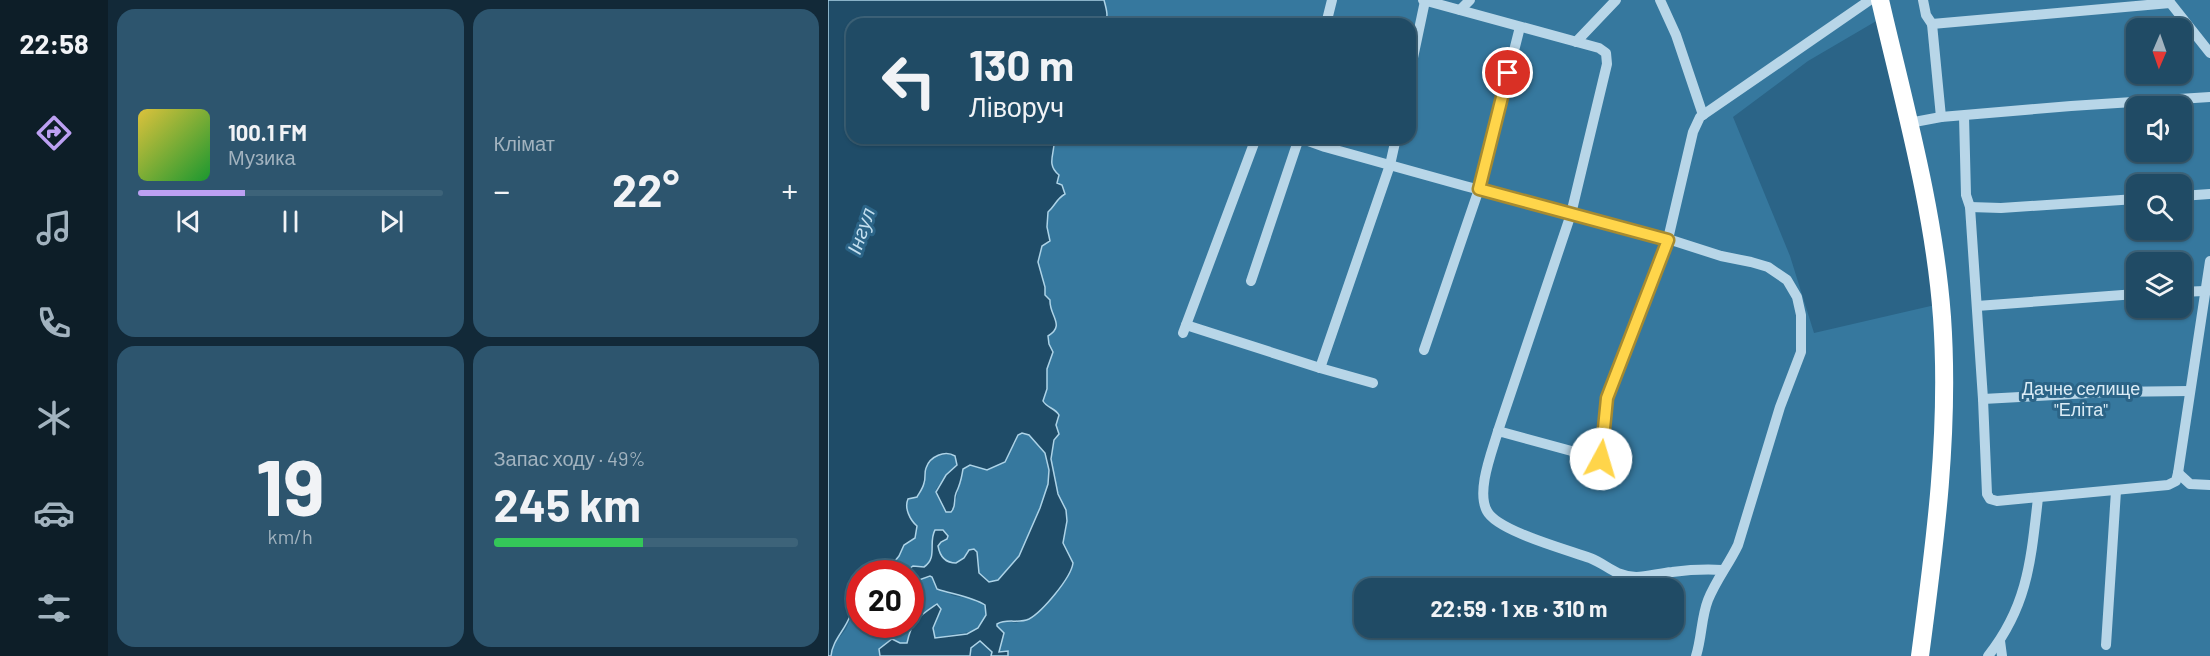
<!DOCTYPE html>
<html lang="uk">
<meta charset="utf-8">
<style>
body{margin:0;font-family:Barlow,sans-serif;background:#2d556e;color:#f1f3f6;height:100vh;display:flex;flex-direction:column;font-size:22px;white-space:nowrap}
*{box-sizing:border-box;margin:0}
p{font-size:20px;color:#a2b3bf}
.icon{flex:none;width:33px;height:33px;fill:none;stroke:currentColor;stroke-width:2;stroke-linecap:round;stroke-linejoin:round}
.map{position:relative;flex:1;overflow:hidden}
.side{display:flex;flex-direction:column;gap:9px;padding:9px;background:#122938;width:720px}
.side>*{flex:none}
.banner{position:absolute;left:18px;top:18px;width:570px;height:126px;border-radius:18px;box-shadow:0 2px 4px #0004,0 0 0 2px #3d6379;background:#204b65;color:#f1f3f6;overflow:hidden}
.needle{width:39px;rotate:182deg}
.buttons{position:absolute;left:1298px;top:18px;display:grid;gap:12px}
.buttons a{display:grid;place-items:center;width:66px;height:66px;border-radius:12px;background:#204b65;box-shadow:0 2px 4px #0004,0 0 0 2px #3d6379;font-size:30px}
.speed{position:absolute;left:18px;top:560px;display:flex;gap:12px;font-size:30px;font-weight:700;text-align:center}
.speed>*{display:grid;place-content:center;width:78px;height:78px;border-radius:50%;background:#204b65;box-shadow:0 2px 4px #0004,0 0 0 2px #3d6379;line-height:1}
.speed .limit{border:9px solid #d22;background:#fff;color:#111}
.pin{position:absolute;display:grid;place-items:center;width:51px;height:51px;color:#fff;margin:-26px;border:3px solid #fff;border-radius:50%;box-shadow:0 2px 6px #0007}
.me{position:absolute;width:66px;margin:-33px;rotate:6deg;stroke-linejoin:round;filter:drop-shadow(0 0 4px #0008)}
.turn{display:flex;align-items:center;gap:21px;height:126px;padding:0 24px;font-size:27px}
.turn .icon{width:78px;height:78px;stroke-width:2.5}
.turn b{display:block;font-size:42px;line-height:51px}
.big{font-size:45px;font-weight:700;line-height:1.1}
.side .tile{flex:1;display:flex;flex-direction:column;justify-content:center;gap:9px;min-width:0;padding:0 21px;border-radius:18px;background:#2d556e}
.side .dial{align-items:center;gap:0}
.dial b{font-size:78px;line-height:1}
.song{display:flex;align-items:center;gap:18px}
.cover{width:72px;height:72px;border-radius:9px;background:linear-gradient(135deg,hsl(50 70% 55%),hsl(130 70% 35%))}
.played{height:6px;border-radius:3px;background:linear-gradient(90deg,#bca0f2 35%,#3d6379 35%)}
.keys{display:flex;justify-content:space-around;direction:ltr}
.heat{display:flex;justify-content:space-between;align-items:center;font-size:33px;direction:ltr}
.charge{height:9px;border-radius:4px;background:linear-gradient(90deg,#34c759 49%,#3d6379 0)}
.side .tiles{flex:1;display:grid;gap:9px;grid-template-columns:repeat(2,1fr)}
.trip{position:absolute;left:526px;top:578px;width:330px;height:60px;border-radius:18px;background:#204b65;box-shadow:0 2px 4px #0004,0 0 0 2px #3d6379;font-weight:700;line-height:60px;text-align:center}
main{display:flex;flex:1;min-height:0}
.menu{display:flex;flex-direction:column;width:108px;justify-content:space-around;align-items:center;background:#0d1e28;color:#a2b3bf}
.menu .icon{width:42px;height:42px}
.menu .selected{color:#bca0f2}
.menu b{font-size:27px;color:#f1f3f6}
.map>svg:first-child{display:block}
</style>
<main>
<nav class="menu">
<b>22:58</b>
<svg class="icon selected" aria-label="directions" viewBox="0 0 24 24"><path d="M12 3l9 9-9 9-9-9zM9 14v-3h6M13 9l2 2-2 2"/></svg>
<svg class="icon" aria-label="music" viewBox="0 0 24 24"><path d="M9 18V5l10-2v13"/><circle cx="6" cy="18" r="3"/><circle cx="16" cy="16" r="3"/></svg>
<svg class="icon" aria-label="phone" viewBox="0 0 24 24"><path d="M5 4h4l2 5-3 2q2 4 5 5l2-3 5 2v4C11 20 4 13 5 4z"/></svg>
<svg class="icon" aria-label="climate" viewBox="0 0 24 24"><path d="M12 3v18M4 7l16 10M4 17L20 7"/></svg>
<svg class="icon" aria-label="car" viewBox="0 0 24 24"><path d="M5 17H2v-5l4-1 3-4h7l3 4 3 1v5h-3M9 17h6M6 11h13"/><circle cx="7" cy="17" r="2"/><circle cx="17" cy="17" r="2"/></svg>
<svg class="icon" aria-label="filters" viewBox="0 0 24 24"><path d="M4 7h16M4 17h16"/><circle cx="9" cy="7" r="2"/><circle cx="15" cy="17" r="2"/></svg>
</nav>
<section class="side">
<div class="tiles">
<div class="tile">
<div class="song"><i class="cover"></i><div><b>100.1 FM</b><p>Музика</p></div></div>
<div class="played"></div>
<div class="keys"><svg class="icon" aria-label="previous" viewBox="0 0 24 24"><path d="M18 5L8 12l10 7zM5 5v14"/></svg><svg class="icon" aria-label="pause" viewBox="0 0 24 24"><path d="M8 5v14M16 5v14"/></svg><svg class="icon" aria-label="next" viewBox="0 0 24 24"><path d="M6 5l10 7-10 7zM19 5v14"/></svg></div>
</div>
<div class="tile"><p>Клімат</p>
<div class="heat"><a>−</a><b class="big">22°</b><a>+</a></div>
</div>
<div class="tile dial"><b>19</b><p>km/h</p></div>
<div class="tile"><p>Запас ходу · 49%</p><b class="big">245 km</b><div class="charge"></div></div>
</div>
</section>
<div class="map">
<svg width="1382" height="656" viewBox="0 0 1382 656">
<rect width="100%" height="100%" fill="#2b6487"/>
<g fill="#36789e" fill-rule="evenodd">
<path d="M 276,0 L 1045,0 L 1050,20 L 980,61 L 905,117 L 962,256 L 986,333 L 1107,305 L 1111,419 L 1086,656 L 180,656 L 181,653 L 171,652 L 170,649 L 175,638 L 169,624 L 178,621 L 188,623 L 200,619 L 217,607 L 239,578 L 244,560 L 235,543 C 236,535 240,528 239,520 C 239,509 233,502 230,493 C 224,476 219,449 231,434 L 228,425 L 231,418 L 215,401 L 219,369 L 224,356 L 220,336 L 225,333 L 226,317 L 222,310 L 222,301 L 217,296 C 214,268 204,262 221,235 L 219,227 L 220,212 L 231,178 C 217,158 229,157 226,138 L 582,138 L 582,24 L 277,24 L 280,16 ZM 537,588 L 846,588 L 846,627 L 537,627 Z"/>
<path d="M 1058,0 L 1382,0 L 1382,656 L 1099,656 L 1121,344 ZM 1308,28 L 1353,28 L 1353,74 L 1308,74 ZM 1308,106 L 1353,106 L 1353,152 L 1308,152 ZM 1308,184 L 1353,184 L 1353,230 L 1308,230 ZM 1308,262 L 1353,262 L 1353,308 L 1308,308 Z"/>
<path d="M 194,433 L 201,435 L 217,453 L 221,470 L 220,484 L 212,508 L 191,556 L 170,580 L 161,582 C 150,577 149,568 150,556 L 141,550 L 132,562 L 119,562 L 111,554 L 110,546 L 113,542 L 118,540 L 120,536 L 105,547 L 103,560 L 99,566 L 88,566 L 82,571 L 82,573 L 57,573 L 71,556 L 76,545 L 87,538 L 89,526 C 82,520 77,509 79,501 L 86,497 L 97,478 L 98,468 L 107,456 L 124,454 L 129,461 L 127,468 L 118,475 L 108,489 L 110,498 L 116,509 L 127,504 L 135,469 L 138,465 L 155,469 L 187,444 L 190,435 Z"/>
<path d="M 82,573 L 88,579 L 105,577 L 112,590 L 126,596 L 146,599 L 157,605 L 159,609 C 156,633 140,632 121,635 C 116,636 112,638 107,638 L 105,628 L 113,609 L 109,604 L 88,619 L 79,643 L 58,644 L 51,652 L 52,656 L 3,656 L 5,646 L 18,629 L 25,614 L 31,613 L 32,624 L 82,624 Z"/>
</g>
<path fill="#1f4c68" stroke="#add3e7" stroke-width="1.5" d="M 0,0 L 276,0 C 278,8 281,16 277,24 L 24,24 L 24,138 L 226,138 C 228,152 217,164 231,175 L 229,183 L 234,185 L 237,194 C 228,199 227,206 220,212 L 219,227 L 222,241 L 214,246 L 210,262 L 217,287 L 217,295 L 222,300 C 221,316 238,325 220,336 L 221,344 L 225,352 L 219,369 L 219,389 L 215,401 C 219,408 227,408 231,415 L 228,425 L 231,434 L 226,440 L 223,459 L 230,494 L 238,510 L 239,521 L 235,543 L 245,563 C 243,578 214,612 201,619 C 190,624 179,618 169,624 L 169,626 L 176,633 L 171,652 L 180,651 L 180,656 L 163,656 L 164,652 L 152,641 L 143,648 L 142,656 L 52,656 L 51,649 L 64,639 L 72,643 L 79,643 C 84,620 90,617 109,604 L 113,609 L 105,628 L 107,638 L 139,634 L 150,628 L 158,615 L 157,605 C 145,597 124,594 109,589 L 104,577 L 102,576 L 91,580 L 83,574 L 81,569 L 85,566 L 96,567 C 110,558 100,542 107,530 L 115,530 L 120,536 L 119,539 L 113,542 L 110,546 C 112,557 117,563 128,563 L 136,558 L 141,550 L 146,549 L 149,552 L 151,573 L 161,582 L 170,580 L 191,556 L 212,508 L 220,484 L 221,470 L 217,453 L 201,435 L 194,433 L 190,435 L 177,462 L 159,470 L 142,465 L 135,469 C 133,480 133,483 128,493 C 125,500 129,506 123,512 L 118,512 L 108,492 L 118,475 L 129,465 L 127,456 C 117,450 102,456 98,468 C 96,473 98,478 96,483 C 95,488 92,492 89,497 L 80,499 C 76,508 82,520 89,526 L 87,538 L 76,545 L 71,556 L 57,573 L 32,573 L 31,613 L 22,616 C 17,630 4,641 3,656 L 0,656 Z"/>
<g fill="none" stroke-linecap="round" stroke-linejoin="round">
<g stroke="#b8d6e8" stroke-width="10">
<path d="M 595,0 L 771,48 L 778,53 L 779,64 L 743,214 L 670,431"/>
<path d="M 832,0 L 848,35 L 875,115"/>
<path d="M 1095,0 L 1098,15 L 1104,24 L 1113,117"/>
<path d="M 1340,0 L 1382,53"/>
<path d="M 632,10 L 642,0"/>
<path d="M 498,24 L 504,0"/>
<path d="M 1104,24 L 1342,3"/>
<path d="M 748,42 L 788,0"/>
<path d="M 582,72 L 597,1"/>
<path d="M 1136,116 L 1138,195 L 1142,207 L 1155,399 L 1159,494 L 1162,499 L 1169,501 L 1340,485 L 1348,481 L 1350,473 L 1382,261"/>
<path d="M 1081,123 L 1113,117 L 1243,106 L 1382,97"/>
<path d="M 472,138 L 497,147 L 637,186 L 840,239 L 893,256 L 923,262 L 940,267 L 959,280 L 969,297 L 973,315 L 973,352 L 952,407 L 910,545 C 901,564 888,580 880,600 C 873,618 874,637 868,656"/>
<path d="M 1353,196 L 1382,194"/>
<path d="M 1142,207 L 1173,208 L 1308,199"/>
<path d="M 423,281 L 471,138"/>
<path d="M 1353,292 L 1376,291"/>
<path d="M 1149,306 L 1308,294"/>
<path d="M 358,325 L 492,368 L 545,383"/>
<path d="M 355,333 L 428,138"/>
<path d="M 596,350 L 651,189 L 692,27"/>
<path d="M 492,368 L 562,165 L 568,138"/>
<path d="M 1155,399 L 1280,392 L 1362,391"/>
<path d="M 1350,473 L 1362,484 L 1382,485"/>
<path d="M 894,570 C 878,569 860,570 844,572 C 831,573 820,577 808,577 C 784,575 780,565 762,558 C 740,550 669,531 659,511 C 648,491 664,452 670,431 L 773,459 L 779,398 L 840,239 L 865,132 L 872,117 L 1042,0"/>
<path d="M 1172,641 L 1174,656"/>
<path d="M 1278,645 L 1288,491"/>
<path d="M 1160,656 C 1200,606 1203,559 1210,498"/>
</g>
<path stroke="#fff" stroke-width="18" d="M 1052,0 C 1076,104 1106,209 1114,317 C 1122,431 1107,543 1092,656"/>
</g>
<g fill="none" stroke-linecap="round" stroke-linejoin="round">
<g stroke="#a68a30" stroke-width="15">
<path id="route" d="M 680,73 L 651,189 L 840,240 L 779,398 L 773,459"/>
</g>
<use href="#route" stroke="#ffd54a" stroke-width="10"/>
</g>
<g text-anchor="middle" stroke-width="6" stroke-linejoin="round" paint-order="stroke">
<g font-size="18" fill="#dbecf6" stroke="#2b6487">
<text x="1253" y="395">Дачне селище<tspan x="1253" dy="21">"Еліта"</tspan></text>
</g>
<g font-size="20" font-style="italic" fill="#c3dfef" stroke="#2b6487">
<text transform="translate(33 231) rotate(-71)" y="7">Інгул</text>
</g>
</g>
</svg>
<div class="buttons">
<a><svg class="needle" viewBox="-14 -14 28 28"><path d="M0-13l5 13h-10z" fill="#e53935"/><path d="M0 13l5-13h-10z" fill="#a2b3bf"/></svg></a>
<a><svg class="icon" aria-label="sound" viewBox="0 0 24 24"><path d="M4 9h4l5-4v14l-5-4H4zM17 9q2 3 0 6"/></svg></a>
<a><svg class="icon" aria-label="search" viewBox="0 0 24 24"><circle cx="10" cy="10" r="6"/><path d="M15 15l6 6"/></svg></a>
<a><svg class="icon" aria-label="layers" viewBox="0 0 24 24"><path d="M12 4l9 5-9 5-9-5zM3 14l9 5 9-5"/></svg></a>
</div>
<div class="speed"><div class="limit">20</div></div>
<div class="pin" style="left:680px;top:73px;background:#d93025"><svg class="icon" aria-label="arrive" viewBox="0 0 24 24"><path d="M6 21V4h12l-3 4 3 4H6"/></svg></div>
<svg class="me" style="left:773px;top:459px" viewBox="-20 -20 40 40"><circle r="19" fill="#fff"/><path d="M0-13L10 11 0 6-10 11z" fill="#ffd54a"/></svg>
<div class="trip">22:59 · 1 хв · 310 m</div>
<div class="banner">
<div class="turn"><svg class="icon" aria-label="left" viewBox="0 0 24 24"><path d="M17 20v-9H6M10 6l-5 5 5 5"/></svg><div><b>130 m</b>Ліворуч</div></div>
</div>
</div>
</main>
